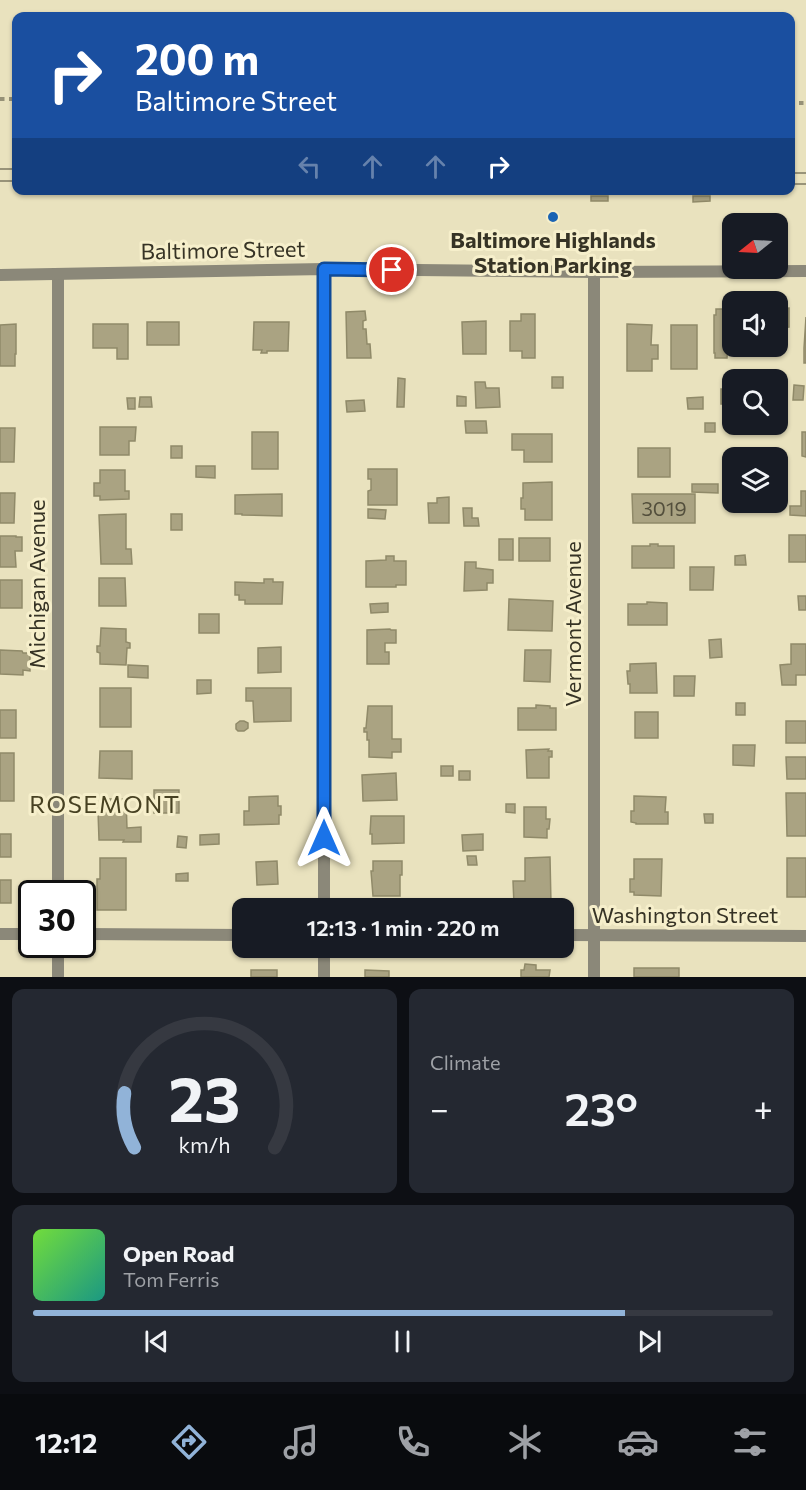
<!DOCTYPE html>
<meta charset="utf-8">
<style>
body{margin:0;font-family:Commissioner,sans-serif;background:#242831;color:#f1f3f6;height:100vh;display:flex;flex-direction:column;font-size:22px;white-space:nowrap}
*{box-sizing:border-box;margin:0}
p{font-size:20px;color:#9ea1a6}
.icon{flex:none;width:33px;height:33px;fill:none;stroke:currentColor;stroke-width:2;stroke-linecap:round;stroke-linejoin:round}
.map{position:relative;height:977px;overflow:hidden}
.side{display:flex;flex-direction:column;gap:12px;padding:12px;background:#0d0f14;flex:1}
.side>*{flex:none}
.top-card{position:absolute;left:12px;top:12px;width:783px;height:183px;border-radius:12px;box-shadow:0 2px 4px #0004;background:#1a4fa0;color:#fff;overflow:hidden}
.needle{width:39px;rotate:252deg}
.fabs{position:absolute;left:722px;top:213px;display:grid;gap:12px}
.fabs a{display:grid;place-items:center;width:66px;height:66px;border-radius:12px;background:#171b24;box-shadow:0 2px 4px #0004;font-size:30px}
.speed{position:absolute;left:18px;top:880px;display:flex;gap:12px;font-size:30px;font-weight:700;text-align:center}
.speed>*{display:grid;place-content:center;width:78px;height:78px;border-radius:50%;background:#171b24;box-shadow:0 2px 4px #0004;line-height:1}
.speed .limit{border:3px solid #111;border-radius:9px;background:#fff;color:#111}
.pin{position:absolute;display:grid;place-items:center;width:51px;height:51px;color:#fff;margin:-26px;border:3px solid #fff;border-radius:50%;box-shadow:0 2px 6px #0007}
.me{position:absolute;width:66px;margin:-33px;rotate:0deg;stroke-linejoin:round;filter:drop-shadow(0 0 4px #0008)}
.turn{display:flex;align-items:center;gap:21px;height:126px;padding:0 24px;font-size:27px}
.turn .icon{width:78px;height:78px;stroke-width:2.5}
.turn b{display:block;font-size:42px;line-height:51px}
.lanes{display:flex;align-items:center;height:57px;padding:0 24px;background:#0003;justify-content:center;gap:30px;direction:ltr}
.lanes .off{opacity:.35}
.big{font-size:45px;font-weight:600;line-height:1.1}
.side .widget{flex:1;display:flex;flex-direction:column;justify-content:center;gap:9px;min-width:0;padding:0 21px;border-radius:12px;background:#242831}
.side .dial{align-items:center;gap:0}
.dial svg{height:156px;overflow:visible;fill:none;stroke:#363941;stroke-width:7;stroke-linecap:round;text-anchor:middle}
.dial text{fill:#f1f3f6;stroke:none}
.song{display:flex;align-items:center;gap:18px}
.cover{width:72px;height:72px;border-radius:9px;background:linear-gradient(135deg,hsl(100 70% 55%),hsl(170 70% 35%))}
.played{height:6px;border-radius:3px;background:linear-gradient(90deg,#91b3d8 80%,#363941 80%)}
.keys{display:flex;justify-content:space-around;direction:ltr}
.heat{display:flex;justify-content:space-between;align-items:center;font-size:33px;direction:ltr}
.side .tiles{flex:1;display:grid;gap:12px;grid-template-columns:1fr 1fr}
.widget:last-child{grid-column:span 2}
.trip{position:absolute;left:232px;top:898px;width:342px;height:60px;border-radius:12px;background:#171b24;box-shadow:0 2px 4px #0004;font-weight:600;line-height:60px;text-align:center}
.tab-bar{display:flex;height:96px;justify-content:space-around;align-items:center;background:#090b0e;color:#9ea1a6}
.tab-bar .icon{width:42px;height:42px}
.tab-bar .selected{color:#91b3d8}
.tab-bar b{font-size:27px;color:#f1f3f6}
.map>svg:first-child{display:block}
</style>
<div class="map">
<svg width="806" height="977" viewBox="0 0 806 977">
<rect width="100%" height="100%" fill="#e9e2be"/>
<g fill="#aaa382" stroke="#908a69" stroke-width="1.5">
<rect x="591" y="196" width="17" height="5"/>
<path d="M 693,196 L 710,196 L 710,201 L 693,202 Z"/>
<path d="M 789,308 L 789,327 L 779,328 L 779,309 Z"/>
<path d="M 716,309 L 732,309 L 732,342 L 728,342 L 727,358 L 715,358 L 715,353 L 714,353 L 714,315 L 716,315 Z"/>
<path d="M 365,311 L 366,320 L 363,321 L 363,329 L 366,329 L 367,344 L 370,344 L 371,358 L 347,358 L 346,312 Z"/>
<path d="M 521,314 L 535,314 L 535,358 L 522,358 L 522,351 L 510,351 L 510,321 L 521,321 Z"/>
<path d="M 806,317 L 806,363 L 804,363 L 804,348 Z"/>
<path d="M 486,321 L 486,354 L 463,354 L 462,322 Z"/>
<rect x="147" y="322" width="32" height="23"/>
<path d="M 254,322 L 289,322 L 288,351 L 267,351 L 267,353 L 261,353 L 262,350 L 253,350 Z"/>
<path d="M 16,324 L 16,354 L 15,354 L 15,366 L 0,366 L 0,325 Z"/>
<path d="M 93,324 L 128,324 L 128,359 L 117,359 L 117,348 L 93,348 Z"/>
<path d="M 627,324 L 652,325 L 651,345 L 658,345 L 658,359 L 652,359 L 652,371 L 627,371 Z"/>
<rect x="671" y="325" width="26" height="44"/>
<rect x="552" y="377" width="11" height="11"/>
<path d="M 398,378 L 405,379 L 404,407 L 397,407 Z"/>
<path d="M 475,382 L 485,382 L 486,388 L 499,388 L 500,407 L 476,408 Z"/>
<path d="M 794,385 L 804,386 L 803,400 L 793,400 Z"/>
<rect x="721" y="389" width="11" height="15"/>
<path d="M 457,396 L 466,397 L 466,406 L 457,406 Z"/>
<path d="M 140,397 L 151,397 L 152,407 L 139,407 Z"/>
<path d="M 703,397 L 703,409 L 688,409 L 687,398 Z"/>
<path d="M 127,398 L 135,398 L 135,409 L 128,409 Z"/>
<path d="M 364,400 L 365,411 L 347,412 L 346,401 Z"/>
<path d="M 465,421 L 486,421 L 487,433 L 466,433 Z"/>
<rect x="705" y="423" width="10" height="9"/>
<path d="M 100,427 L 136,427 L 135,441 L 129,441 L 129,455 L 100,455 Z"/>
<path d="M 0,428 L 15,428 L 14,462 L 0,462 Z"/>
<rect x="252" y="432" width="26" height="37"/>
<path d="M 802,432 L 806,432 L 806,457 L 802,456 Z"/>
<path d="M 512,434 L 552,434 L 552,462 L 524,462 L 524,450 L 512,450 Z"/>
<rect x="171" y="446" width="11" height="12"/>
<rect x="638" y="448" width="32" height="29"/>
<path d="M 196,466 L 215,466 L 215,478 L 196,477 Z"/>
<path d="M 368,469 L 397,469 L 397,505 L 368,505 L 368,491 L 371,490 L 371,479 L 368,479 Z"/>
<path d="M 100,470 L 125,470 L 125,491 L 129,491 L 129,499 L 100,500 L 100,496 L 94,496 L 94,483 L 100,483 Z"/>
<path d="M 552,482 L 552,520 L 525,520 L 525,509 L 521,509 L 521,498 L 523,498 L 523,483 Z"/>
<path d="M 692,484 L 718,484 L 718,493 L 692,492 Z"/>
<path d="M 801,491 L 806,491 L 806,516 L 790,515 L 790,506 L 801,506 Z"/>
<path d="M 0,493 L 15,493 L 14,523 L 0,523 Z"/>
<path d="M 282,494 L 282,516 L 242,515 L 242,514 L 235,514 L 235,495 Z"/>
<path d="M 632,494 L 695,494 L 695,523 L 633,523 Z"/>
<path d="M 449,497 L 449,523 L 429,523 L 428,503 L 437,503 L 437,498 Z"/>
<path d="M 463,508 L 472,508 L 472,518 L 478,518 L 479,526 L 464,526 Z"/>
<path d="M 368,509 L 386,510 L 385,519 L 368,518 Z"/>
<path d="M 126,514 L 126,549 L 131,549 L 132,564 L 101,564 L 99,515 Z"/>
<rect x="171" y="514" width="11" height="16"/>
<rect x="789" y="535" width="17" height="27"/>
<path d="M 0,536 L 16,536 L 16,537 L 22,537 L 22,551 L 15,551 L 16,567 L 0,567 Z"/>
<rect x="519" y="538" width="31" height="23"/>
<rect x="499" y="539" width="14" height="21"/>
<path d="M 650,544 L 658,544 L 658,546 L 674,546 L 674,568 L 632,568 L 632,546 L 650,546 Z"/>
<path d="M 745,555 L 746,565 L 735,565 L 735,556 Z"/>
<path d="M 386,556 L 394,556 L 394,561 L 406,561 L 406,585 L 396,585 L 396,587 L 366,587 L 366,561 L 386,560 Z"/>
<path d="M 465,562 L 476,562 L 476,568 L 493,570 L 493,583 L 487,583 L 487,590 L 464,591 Z"/>
<path d="M 690,567 L 714,567 L 713,590 L 690,590 Z"/>
<path d="M 99,578 L 125,578 L 126,606 L 99,606 Z"/>
<path d="M 264,579 L 273,579 L 273,582 L 283,582 L 282,604 L 245,604 L 245,600 L 239,600 L 239,595 L 235,595 L 235,582 L 264,583 Z"/>
<rect x="0" y="580" width="22" height="28"/>
<path d="M 798,596 L 806,596 L 806,610 L 799,610 Z"/>
<path d="M 509,599 L 553,601 L 552,631 L 508,630 Z"/>
<path d="M 647,602 L 667,603 L 667,625 L 628,625 L 628,604 L 647,604 Z"/>
<path d="M 388,603 L 388,612 L 371,613 L 370,604 Z"/>
<rect x="199" y="614" width="20" height="19"/>
<path d="M 101,628 L 126,629 L 126,642 L 130,643 L 130,648 L 127,648 L 126,665 L 100,664 L 100,653 L 97,652 L 97,646 L 100,646 Z"/>
<path d="M 390,629 L 391,630 L 396,630 L 396,643 L 385,643 L 385,652 L 389,652 L 389,664 L 367,664 L 367,630 Z"/>
<path d="M 721,639 L 722,657 L 710,658 L 709,640 Z"/>
<path d="M 791,644 L 806,644 L 806,675 L 796,675 L 796,685 L 782,685 L 780,665 L 791,664 Z"/>
<path d="M 281,647 L 281,672 L 258,673 L 258,648 Z"/>
<path d="M 0,650 L 22,651 L 23,653 L 30,653 L 30,671 L 23,670 L 23,675 L 0,674 Z"/>
<path d="M 525,650 L 551,650 L 550,682 L 524,681 Z"/>
<path d="M 656,663 L 657,693 L 630,693 L 630,684 L 628,684 L 627,671 L 630,671 L 630,664 Z"/>
<path d="M 128,665 L 148,666 L 148,678 L 128,677 Z"/>
<path d="M 674,676 L 695,676 L 694,696 L 674,696 Z"/>
<path d="M 197,680 L 211,680 L 211,693 L 197,694 Z"/>
<rect x="100" y="688" width="31" height="39"/>
<path d="M 246,688 L 291,688 L 291,721 L 254,722 L 253,701 L 246,701 Z"/>
<rect x="736" y="703" width="9" height="12"/>
<path d="M 536,705 L 550,706 L 550,708 L 556,708 L 556,730 L 518,730 L 518,708 L 536,708 Z"/>
<path d="M 368,706 L 392,706 L 392,739 L 401,739 L 401,752 L 392,752 L 392,758 L 369,757 L 369,740 L 367,740 L 367,732 L 364,732 L 364,728 L 366,728 Z"/>
<rect x="0" y="710" width="16" height="28"/>
<rect x="635" y="712" width="23" height="26"/>
<path d="M 240,721 L 244,721 L 248,723 L 248,728 L 244,731 L 238,731 L 236,729 L 236,724 Z"/>
<rect x="786" y="721" width="20" height="22"/>
<path d="M 733,745 L 755,745 L 754,766 L 733,765 Z"/>
<path d="M 549,749 L 548,751 L 552,751 L 552,757 L 549,757 L 549,778 L 527,778 L 526,750 Z"/>
<path d="M 100,751 L 132,751 L 132,779 L 99,778 Z"/>
<rect x="0" y="753" width="14" height="48"/>
<path d="M 786,757 L 806,757 L 806,779 L 787,779 Z"/>
<rect x="441" y="766" width="12" height="10"/>
<rect x="459" y="771" width="11" height="9"/>
<path d="M 396,773 L 397,800 L 363,801 L 362,775 Z"/>
<rect x="154" y="790" width="25" height="23"/>
<path d="M 786,793 L 806,793 L 806,836 L 787,836 Z"/>
<path d="M 278,796 L 278,806 L 281,806 L 281,815 L 279,815 L 279,824 L 244,825 L 244,811 L 249,811 L 249,797 Z"/>
<path d="M 634,796 L 666,797 L 665,812 L 668,812 L 668,824 L 636,824 L 636,823 L 631,822 L 631,811 L 634,811 Z"/>
<path d="M 103,799 L 126,799 L 127,828 L 141,827 L 141,842 L 123,842 L 124,840 L 99,840 L 98,811 L 103,810 Z"/>
<path d="M 506,804 L 515,804 L 515,813 L 506,812 Z"/>
<path d="M 524,807 L 546,807 L 546,819 L 550,819 L 549,829 L 547,829 L 547,838 L 524,837 Z"/>
<path d="M 704,814 L 713,814 L 713,823 L 705,823 Z"/>
<path d="M 371,816 L 404,816 L 404,843 L 372,844 L 372,834 L 370,834 Z"/>
<rect x="0" y="834" width="11" height="23"/>
<path d="M 219,834 L 219,844 L 200,845 L 200,835 Z"/>
<path d="M 483,834 L 483,850 L 463,851 L 462,835 Z"/>
<path d="M 178,836 L 187,837 L 186,848 L 177,847 Z"/>
<path d="M 467,856 L 476,856 L 477,865 L 468,865 Z"/>
<path d="M 550,857 L 551,904 L 514,905 L 513,881 L 525,881 L 525,858 Z"/>
<path d="M 100,858 L 126,858 L 126,910 L 97,910 L 97,879 L 100,879 Z"/>
<rect x="787" y="858" width="19" height="39"/>
<path d="M 634,859 L 662,859 L 661,896 L 634,895 L 634,892 L 630,892 L 630,879 L 634,879 Z"/>
<path d="M 277,861 L 278,884 L 257,885 L 256,862 Z"/>
<path d="M 373,861 L 402,861 L 402,875 L 400,875 L 400,896 L 373,896 L 371,871 L 373,871 Z"/>
<path d="M 188,873 L 188,881 L 176,881 L 176,874 Z"/>
<rect x="0" y="880" width="11" height="23"/>
<path d="M 525,964 L 536,965 L 536,970 L 550,970 L 549,977 L 521,977 L 521,970 L 524,970 Z"/>
<rect x="634" y="968" width="45" height="9"/>
<rect x="251" y="970" width="26" height="7"/>
<path d="M 365,970 L 389,971 L 389,977 L 365,977 Z"/>
</g>
<g fill="none" stroke-linecap="round" stroke-linejoin="round">
<g stroke="#969177" stroke-width="4" stroke-dasharray="4.5 4.5" stroke-linecap="butt">
<path d="M 0,99 L 16,99"/>
<path d="M 790,103 L 806,103"/>
</g>
<g stroke="#8b8879" stroke-width="12">
<path d="M 58,274 L 58,894"/>
<path d="M 0,275 L 324,269 L 594,272 L 806,271"/>
<path d="M 324,909 L 324,269"/>
<path d="M 0,934 L 32,934"/>
<path d="M 82,934 L 243,935"/>
<path d="M 564,935 L 806,936"/>
<path d="M 58,977 L 58,945"/>
<path d="M 324,977 L 324,948"/>
<path d="M 594,977 L 594,272"/>
</g>
<g stroke="#7e7a63" stroke-width="1.5">
<path d="M 0,169 L 16,169"/>
<path d="M 790,173 L 806,173"/>
<path d="M 0,181 L 16,181"/>
<path d="M 790,184 L 806,184"/>
</g>
</g>
<g fill="none" stroke-linecap="round" stroke-linejoin="round">
<g stroke="#114b97" stroke-width="15">
<path id="route" d="M 324,838 L 324,269 L 392,270"/>
</g>
<use href="#route" stroke="#1a73e8" stroke-width="10"/>
</g>
<circle fill="#1b64b4" stroke="#f6efcb" stroke-width="2" cx="553" cy="217" r="6"/>
<g text-anchor="middle" stroke-width="6" stroke-linejoin="round" paint-order="stroke">
<g font-size="20" fill="#534f3c">
<text x="664" y="516">3019</text>
</g>
<g font-size="22" font-weight="bold" fill="#363325" stroke="#f6efcb">
<text x="553" y="248">Baltimore Highlands<tspan x="553" dy="25">Station Parking</tspan></text>
</g>
<g font-size="22" fill="#363325" stroke="#f6efcb">
<text transform="translate(223 250) rotate(-1)" y="8">Baltimore Street</text>
<text transform="translate(37 584) rotate(-90)" y="8">Michigan Avenue</text>
<text transform="translate(573 624) rotate(-90)" y="8">Vermont Avenue</text>
<text x="685" y="923">Washington Street</text>
</g>
<g font-size="24" letter-spacing="1.5" fill="#474122" stroke="#f6efcb">
<text x="105" y="813">ROSEMONT</text>
</g>
</g>
</svg>
<div class="fabs">
<a><svg class="needle" viewBox="-14 -14 28 28"><path d="M0-13l5 13h-10z" fill="#e53935"/><path d="M0 13l5-13h-10z" fill="#9ea1a6"/></svg></a>
<a><svg class="icon" aria-label="sound" viewBox="0 0 24 24"><path d="M4 9h4l5-4v14l-5-4H4zM17 9q2 3 0 6"/></svg></a>
<a><svg class="icon" aria-label="search" viewBox="0 0 24 24"><circle cx="10" cy="10" r="6"/><path d="M15 15l6 6"/></svg></a>
<a><svg class="icon" aria-label="layers" viewBox="0 0 24 24"><path d="M12 4l9 5-9 5-9-5zM3 14l9 5 9-5"/></svg></a>
</div>
<div class="speed"><div class="limit">30</div></div>
<div class="pin" style="left:392px;top:270px;background:#d93025"><svg class="icon" aria-label="arrive" viewBox="0 0 24 24"><path d="M6 21V4h12l-3 4 3 4H6"/></svg></div>
<svg class="me" style="left:324px;top:838px" viewBox="-20 -20 40 40"><path d="M0-17L14 15 0 8-14 15z" fill="#1a73e8" stroke="#fff" stroke-width="4"/></svg>
<div class="trip">12:13 · 1 min · 220 m</div>
<div class="top-card">
<div class="turn"><svg class="icon" aria-label="right" viewBox="0 0 24 24"><path d="M7 20v-9h11M14 6l5 5-5 5"/></svg><div><b>200 m</b>Baltimore Street</div></div>
<div class="lanes"><svg class="icon off" aria-label="left" viewBox="0 0 24 24"><path d="M17 20v-9H6M10 6l-5 5 5 5"/></svg><svg class="icon off" aria-label="ahead" viewBox="0 0 24 24"><path d="M12 20V5M6 11l6-6 6 6"/></svg><svg class="icon off" aria-label="ahead" viewBox="0 0 24 24"><path d="M12 20V5M6 11l6-6 6 6"/></svg><svg class="icon" aria-label="right" viewBox="0 0 24 24"><path d="M7 20v-9h11M14 6l5 5-5 5"/></svg></div>
</div>
</div>
<section class="side">
<div class="tiles">
<div class="widget dial"><svg viewBox="0 0 100 80">
<path d="M14 69A42 42 0 1 1 86 69"/>
<path d="M14 69A42 42 0 0 1 9 41" stroke="#91b3d8"/>
<text x="50" y="56" font-size="32" font-weight="700">23</text>
<text x="50" y="72" font-size="11">km/h</text>
</svg></div>
<div class="widget"><p>Climate</p>
<div class="heat"><a>−</a><b class="big">23°</b><a>+</a></div>
</div>
<div class="widget">
<div class="song"><i class="cover"></i><div><b>Open Road</b><p>Tom Ferris</p></div></div>
<div class="played"></div>
<div class="keys"><svg class="icon" aria-label="previous" viewBox="0 0 24 24"><path d="M18 5L8 12l10 7zM5 5v14"/></svg><svg class="icon" aria-label="pause" viewBox="0 0 24 24"><path d="M8 5v14M16 5v14"/></svg><svg class="icon" aria-label="next" viewBox="0 0 24 24"><path d="M6 5l10 7-10 7zM19 5v14"/></svg></div>
</div>
</div>
</section>
<nav class="tab-bar">
<b>12:12</b>
<svg class="icon selected" aria-label="directions" viewBox="0 0 24 24"><path d="M12 3l9 9-9 9-9-9zM9 14v-3h6M13 9l2 2-2 2"/></svg>
<svg class="icon" aria-label="music" viewBox="0 0 24 24"><path d="M9 18V5l10-2v13"/><circle cx="6" cy="18" r="3"/><circle cx="16" cy="16" r="3"/></svg>
<svg class="icon" aria-label="phone" viewBox="0 0 24 24"><path d="M5 4h4l2 5-3 2q2 4 5 5l2-3 5 2v4C11 20 4 13 5 4z"/></svg>
<svg class="icon" aria-label="climate" viewBox="0 0 24 24"><path d="M12 3v18M4 7l16 10M4 17L20 7"/></svg>
<svg class="icon" aria-label="car" viewBox="0 0 24 24"><path d="M5 17H2v-5l4-1 3-4h7l3 4 3 1v5h-3M9 17h6M6 11h13"/><circle cx="7" cy="17" r="2"/><circle cx="17" cy="17" r="2"/></svg>
<svg class="icon" aria-label="filters" viewBox="0 0 24 24"><path d="M4 7h16M4 17h16"/><circle cx="9" cy="7" r="2"/><circle cx="15" cy="17" r="2"/></svg>
</nav>
